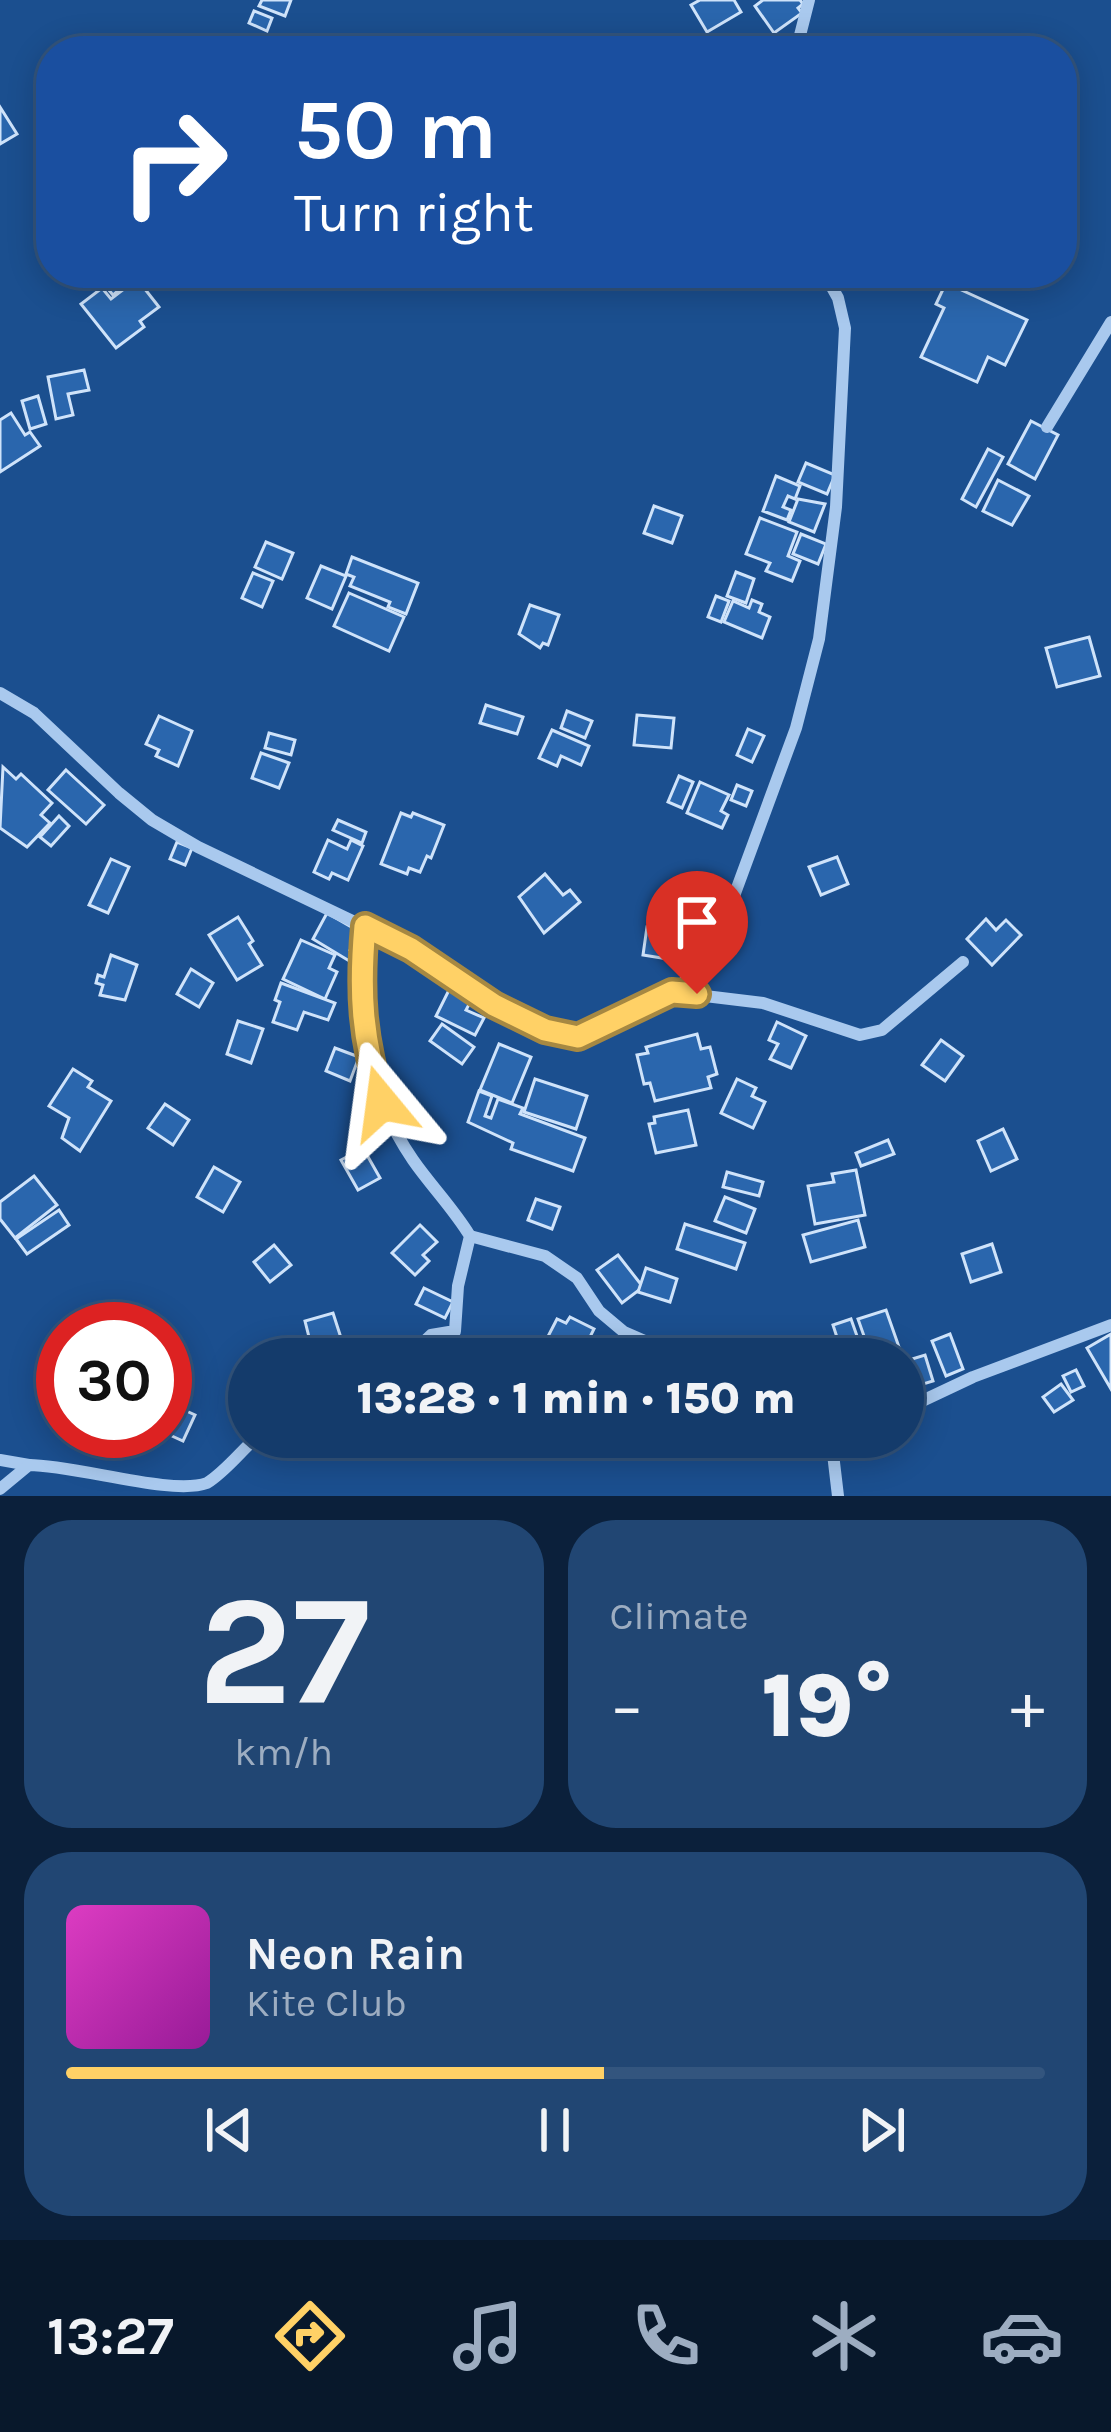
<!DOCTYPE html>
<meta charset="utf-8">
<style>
body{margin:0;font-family:Karla,sans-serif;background:#214673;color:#f1f3f6;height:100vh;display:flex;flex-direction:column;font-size:45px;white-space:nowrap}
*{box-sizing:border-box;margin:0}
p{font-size:39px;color:#9dadc1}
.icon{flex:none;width:66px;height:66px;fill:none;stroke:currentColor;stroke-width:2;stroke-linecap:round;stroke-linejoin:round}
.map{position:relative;height:1496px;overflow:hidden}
.panel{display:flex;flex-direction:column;gap:24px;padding:24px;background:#0b203b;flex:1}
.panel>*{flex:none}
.banner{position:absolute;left:36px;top:36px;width:1041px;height:252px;border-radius:48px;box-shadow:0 6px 30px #0003,0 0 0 3px #33557e;background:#1a4fa0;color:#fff;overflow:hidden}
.speed{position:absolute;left:36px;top:1302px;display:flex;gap:24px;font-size:60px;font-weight:700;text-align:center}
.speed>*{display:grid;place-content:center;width:156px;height:156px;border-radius:50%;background:#143b6b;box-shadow:0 6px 30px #0003,0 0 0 3px #33557e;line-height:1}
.speed .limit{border:18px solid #d22;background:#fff;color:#111}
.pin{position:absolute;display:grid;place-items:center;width:102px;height:102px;color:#fff;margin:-123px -51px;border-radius:50% 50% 50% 0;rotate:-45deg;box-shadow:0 0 12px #0007}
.pin .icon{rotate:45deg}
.me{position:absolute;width:132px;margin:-66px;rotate:344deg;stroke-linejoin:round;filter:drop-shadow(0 0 9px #0008)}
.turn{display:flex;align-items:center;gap:42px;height:252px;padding:0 60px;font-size:54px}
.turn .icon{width:156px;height:156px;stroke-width:2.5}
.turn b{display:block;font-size:84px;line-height:102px}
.big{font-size:90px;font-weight:800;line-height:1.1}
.panel .tile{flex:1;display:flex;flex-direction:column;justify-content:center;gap:18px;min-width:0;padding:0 42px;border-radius:48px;background:#214673}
.panel .dial{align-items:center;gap:0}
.dial b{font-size:156px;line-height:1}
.song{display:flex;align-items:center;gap:36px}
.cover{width:144px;height:144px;border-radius:18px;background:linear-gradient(135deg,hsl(310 70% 55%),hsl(300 70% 35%))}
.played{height:12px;border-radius:6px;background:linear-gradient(90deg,#ffd166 55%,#33557e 55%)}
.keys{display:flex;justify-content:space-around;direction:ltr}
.heat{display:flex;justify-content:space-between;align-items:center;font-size:66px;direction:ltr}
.panel .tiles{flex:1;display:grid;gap:24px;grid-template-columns:1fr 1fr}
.tile:last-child{grid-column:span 2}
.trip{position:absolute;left:228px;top:1338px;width:696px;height:120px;border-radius:60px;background:#143b6b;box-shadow:0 6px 30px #0003,0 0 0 3px #33557e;font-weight:800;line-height:120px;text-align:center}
.tabs{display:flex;height:192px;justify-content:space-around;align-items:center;background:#08182b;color:#9dadc1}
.tabs .icon{width:84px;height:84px}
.tabs .selected{color:#ffd166}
.tabs b{font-size:54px;color:#f1f3f6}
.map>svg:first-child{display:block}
</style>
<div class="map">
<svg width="1111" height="1496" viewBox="0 0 1111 1496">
<rect width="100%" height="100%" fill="#1b4f8f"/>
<g fill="#2a66ad" stroke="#cfe3fa" stroke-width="3">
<path d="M 262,0 L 291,0 L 285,16 L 259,6 Z"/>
<path d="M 700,0 L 734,0 L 741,12 L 707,32 L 691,5 Z"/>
<path d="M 763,0 L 800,0 L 803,4 L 798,8 L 802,13 L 774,33 L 755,6 Z"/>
<path d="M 254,11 L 272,18 L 267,31 L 249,23 Z"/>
<path d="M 0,107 L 17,134 L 0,144 Z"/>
<path d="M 115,273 L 124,273 L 130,280 L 113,295 L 103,283 Z"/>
<path d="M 137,279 L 159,307 L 140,321 L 144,327 L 116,348 L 81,304 L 102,288 L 111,299 Z"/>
<path d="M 946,283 L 1027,320 L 1005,365 L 988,357 L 977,382 L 921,357 L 944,308 L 936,304 Z"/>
<path d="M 84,370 L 89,390 L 68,394 L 73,415 L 56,419 L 48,377 Z"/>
<path d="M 38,396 L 46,424 L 30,429 L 22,401 Z"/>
<path d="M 11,413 L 25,435 L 30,432 L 40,446 L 0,472 L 0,420 Z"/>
<path d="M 1031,421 L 1058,435 L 1035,479 L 1008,464 Z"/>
<path d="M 988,449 L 1003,457 L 976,507 L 962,499 Z"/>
<path d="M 806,463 L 835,475 L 827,494 L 798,482 Z"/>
<path d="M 776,476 L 800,486 L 795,499 L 788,496 L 783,507 L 791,510 L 787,520 L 763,511 Z"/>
<path d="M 998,480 L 1029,496 L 1012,525 L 983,511 Z"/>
<path d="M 798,499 L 825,504 L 814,532 L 789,522 Z"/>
<path d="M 654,506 L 682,516 L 672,543 L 644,533 Z"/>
<path d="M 760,518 L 797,532 L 788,556 L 800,561 L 792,581 L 766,571 L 770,563 L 746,554 Z"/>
<path d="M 801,534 L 826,544 L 818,564 L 793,554 Z"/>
<path d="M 266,542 L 293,553 L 282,579 L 255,567 Z"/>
<path d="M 352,557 L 418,583 L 406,614 L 388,607 L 390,602 L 350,586 L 354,577 L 346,574 Z"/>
<path d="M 321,566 L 346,576 L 332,609 L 307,598 Z"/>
<path d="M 736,572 L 754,579 L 746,603 L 727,596 Z"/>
<path d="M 253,573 L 273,581 L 262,607 L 242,598 Z"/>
<path d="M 349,593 L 404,617 L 389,651 L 334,626 Z"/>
<path d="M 716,596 L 729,601 L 721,622 L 708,617 Z"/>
<path d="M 752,600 L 762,604 L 759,612 L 770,617 L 762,638 L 724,622 L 733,601 L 749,608 Z"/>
<path d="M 530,605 L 559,615 L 548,645 L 543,643 L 540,648 L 519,634 Z"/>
<path d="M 1089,637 L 1100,676 L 1057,687 L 1046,648 Z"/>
<path d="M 486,705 L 523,717 L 517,734 L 480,723 Z"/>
<path d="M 567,711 L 592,721 L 585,738 L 561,728 Z"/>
<path d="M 637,715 L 674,718 L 671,748 L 634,745 Z"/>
<path d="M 159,716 L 192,731 L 178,766 L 156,756 L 159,750 L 146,744 Z"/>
<path d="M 748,729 L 764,736 L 752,762 L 737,755 Z"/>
<path d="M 552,730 L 589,746 L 581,765 L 561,756 L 557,766 L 539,758 Z"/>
<path d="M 269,733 L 295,740 L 291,755 L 265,748 Z"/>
<path d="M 261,753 L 289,763 L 279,788 L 252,778 Z"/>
<path d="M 3,767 L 16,779 L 21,774 L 52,803 L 41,815 L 50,823 L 27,847 L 0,828 Z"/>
<path d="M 66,770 L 104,805 L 86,824 L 48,790 Z"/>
<path d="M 679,776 L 693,782 L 682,808 L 668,802 Z"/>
<path d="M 700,782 L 729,795 L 721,811 L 728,815 L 722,828 L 687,813 Z"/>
<path d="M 737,785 L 752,791 L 746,806 L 731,800 Z"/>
<path d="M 401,813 L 411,817 L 413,813 L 444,825 L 431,858 L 427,856 L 420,872 L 409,868 L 407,874 L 381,864 Z"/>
<path d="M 59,816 L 69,826 L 51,846 L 40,837 Z"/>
<path d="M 338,820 L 366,832 L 362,843 L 333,830 Z"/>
<path d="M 328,840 L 347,849 L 351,840 L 363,846 L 348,880 L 332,873 L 329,879 L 314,872 Z"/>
<path d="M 177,842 L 192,848 L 185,865 L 170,859 Z"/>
<path d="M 837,857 L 848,884 L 821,895 L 809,867 Z"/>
<path d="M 111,859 L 129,867 L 108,913 L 89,905 Z"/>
<path d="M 545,874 L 563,895 L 570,890 L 580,902 L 544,933 L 519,897 Z"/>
<path d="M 327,913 L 360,932 L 350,950 L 356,953 L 351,962 L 313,939 Z"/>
<path d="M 238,917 L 253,941 L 249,944 L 262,965 L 237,980 L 209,935 Z"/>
<path d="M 986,919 L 996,930 L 1006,920 L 1021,935 L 992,965 L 967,939 Z"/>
<path d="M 647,927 L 672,931 L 668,959 L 643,955 Z"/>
<path d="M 301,940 L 335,955 L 329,968 L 337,972 L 325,999 L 283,979 Z"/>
<path d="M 111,955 L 137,965 L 125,1000 L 100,995 L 103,985 L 96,983 L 98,975 L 104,977 Z"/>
<path d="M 191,969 L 213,983 L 199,1007 L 177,994 Z"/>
<path d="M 281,983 L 335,1003 L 328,1020 L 304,1012 L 297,1030 L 273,1022 L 280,1002 L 275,1000 Z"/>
<path d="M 450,988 L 472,999 L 466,1010 L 484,1018 L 475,1035 L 436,1016 Z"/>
<path d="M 238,1021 L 263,1029 L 251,1063 L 227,1054 Z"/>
<path d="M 777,1022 L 806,1036 L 791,1068 L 770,1059 L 778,1044 L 769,1040 Z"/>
<path d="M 442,1024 L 474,1047 L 462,1064 L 430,1041 Z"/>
<path d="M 697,1034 L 701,1049 L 710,1047 L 717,1074 L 708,1077 L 711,1088 L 655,1101 L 650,1083 L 644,1084 L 637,1055 L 648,1053 L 646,1047 Z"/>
<path d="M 941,1040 L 963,1056 L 945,1081 L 922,1065 Z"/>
<path d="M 499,1044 L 531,1057 L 512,1103 L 480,1090 Z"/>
<path d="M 335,1048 L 359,1057 L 350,1081 L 326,1071 Z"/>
<path d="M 73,1069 L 92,1081 L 88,1087 L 111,1101 L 80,1151 L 62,1138 L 69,1118 L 49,1106 Z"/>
<path d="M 535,1079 L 587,1096 L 576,1129 L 524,1112 Z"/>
<path d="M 737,1079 L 756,1088 L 752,1096 L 765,1102 L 753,1128 L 721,1113 Z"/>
<path d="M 479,1091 L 492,1096 L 485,1116 L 491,1118 L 498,1099 L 523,1108 L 520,1114 L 585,1138 L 573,1171 L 511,1149 L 513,1143 L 468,1122 Z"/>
<path d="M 165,1104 L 189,1120 L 173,1145 L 148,1128 Z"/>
<path d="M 688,1110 L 696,1145 L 656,1153 L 649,1124 L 655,1123 L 654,1117 Z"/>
<path d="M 1003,1129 L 1017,1159 L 991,1171 L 978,1141 Z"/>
<path d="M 888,1140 L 894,1154 L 861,1166 L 856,1153 Z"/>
<path d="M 363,1148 L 380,1178 L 358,1190 L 341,1160 Z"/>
<path d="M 214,1167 L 240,1182 L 223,1212 L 197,1197 Z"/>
<path d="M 856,1170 L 865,1215 L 815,1224 L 808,1186 L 834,1182 L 832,1174 Z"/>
<path d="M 727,1172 L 763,1182 L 759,1196 L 723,1187 Z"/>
<path d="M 34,1176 L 57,1205 L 15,1238 L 0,1219 L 0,1202 Z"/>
<path d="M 725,1197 L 755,1209 L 746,1233 L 715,1221 Z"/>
<path d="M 536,1199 L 560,1207 L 552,1229 L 528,1220 Z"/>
<path d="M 59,1210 L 69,1225 L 27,1254 L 16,1239 Z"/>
<path d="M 858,1220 L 865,1247 L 811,1262 L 803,1235 Z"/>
<path d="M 685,1224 L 745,1243 L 736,1269 L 677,1249 Z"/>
<path d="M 420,1225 L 437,1242 L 423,1255 L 429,1261 L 415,1275 L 392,1253 Z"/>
<path d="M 992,1244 L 1001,1272 L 971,1282 L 962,1254 Z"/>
<path d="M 274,1245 L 291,1265 L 270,1282 L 254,1262 Z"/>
<path d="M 618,1255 L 643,1287 L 622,1303 L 597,1270 Z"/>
<path d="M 646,1268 L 677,1279 L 670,1302 L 638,1292 Z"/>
<path d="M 424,1288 L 453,1302 L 445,1318 L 416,1304 Z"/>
<path d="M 886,1310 L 899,1347 L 871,1356 L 858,1319 Z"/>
<path d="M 333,1313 L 342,1341 L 312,1349 L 305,1321 Z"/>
<path d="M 570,1317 L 594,1329 L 579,1359 L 569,1359 L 543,1346 L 557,1319 L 566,1323 Z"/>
<path d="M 851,1319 L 863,1353 L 844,1359 L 833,1325 Z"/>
<path d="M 950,1334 L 963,1369 L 946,1376 L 932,1341 Z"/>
<path d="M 1111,1334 L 1111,1389 L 1087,1348 Z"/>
<path d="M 925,1355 L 933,1381 L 920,1385 L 912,1359 Z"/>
<path d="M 1076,1370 L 1084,1386 L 1071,1392 L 1063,1376 Z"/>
<path d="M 1061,1384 L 1073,1400 L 1054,1412 L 1043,1397 Z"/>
<path d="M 171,1404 L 195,1415 L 183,1441 L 161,1431 L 165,1431 L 165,1417 Z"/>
<path d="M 624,1437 L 654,1437 L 643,1451 L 620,1441 Z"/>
</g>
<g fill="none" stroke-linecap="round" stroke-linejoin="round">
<g stroke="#a9c9ee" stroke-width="12">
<path d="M 796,51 L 809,0"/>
<path d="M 1047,427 L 1111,322"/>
<path d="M 0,693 L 34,713 L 119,793 L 152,820 L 198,847 L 411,949 L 493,1005 L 545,1031 L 577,1037 L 672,992 L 697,971 L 720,934 L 796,728 L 819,639 L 836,507 L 845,328 L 838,298 L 824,273"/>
<path d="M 365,926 C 358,1014 361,1084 413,1160 C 431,1186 453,1208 470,1236 L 458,1286 L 455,1331 L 431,1335 L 406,1359"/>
<path d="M 672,992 L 763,1003 L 860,1035 L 882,1030 L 963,962"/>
<path d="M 470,1236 L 545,1256 L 577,1278 L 599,1311 L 624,1332 L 686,1359"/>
<path d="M 903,1410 L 973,1377 L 1111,1325"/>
<path d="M 831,1437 L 838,1496"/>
<path d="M 0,1460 L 29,1465"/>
<path d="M 0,1489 L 29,1465 C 76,1465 172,1496 207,1483 C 225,1472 241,1451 257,1437"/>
</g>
</g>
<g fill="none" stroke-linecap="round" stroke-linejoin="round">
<g stroke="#a68842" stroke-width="30">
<path id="route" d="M 382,1103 C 362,1038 359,993 365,926 L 411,949 L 494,1005 L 545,1030 L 578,1037 L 672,992 L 697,994"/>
</g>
<use href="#route" stroke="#ffd166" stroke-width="21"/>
</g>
</svg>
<div class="speed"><div class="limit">30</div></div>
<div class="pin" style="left:697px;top:994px;background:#d93025"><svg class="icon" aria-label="arrive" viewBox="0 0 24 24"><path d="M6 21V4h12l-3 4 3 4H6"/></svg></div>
<svg class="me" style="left:382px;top:1103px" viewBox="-20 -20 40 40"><path d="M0-17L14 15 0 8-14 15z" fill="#ffd166" stroke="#fff" stroke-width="4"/></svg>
<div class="trip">13:28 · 1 min · 150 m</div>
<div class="banner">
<div class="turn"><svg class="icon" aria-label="right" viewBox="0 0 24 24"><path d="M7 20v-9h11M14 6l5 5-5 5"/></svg><div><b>50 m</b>Turn right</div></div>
</div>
</div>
<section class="panel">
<div class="tiles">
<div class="tile dial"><b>27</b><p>km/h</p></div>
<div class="tile"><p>Climate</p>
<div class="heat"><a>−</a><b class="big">19°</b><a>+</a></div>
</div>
<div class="tile">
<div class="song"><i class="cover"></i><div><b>Neon Rain</b><p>Kite Club</p></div></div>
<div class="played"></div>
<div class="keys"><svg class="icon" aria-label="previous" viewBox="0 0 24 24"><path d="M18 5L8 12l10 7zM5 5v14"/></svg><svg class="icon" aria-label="pause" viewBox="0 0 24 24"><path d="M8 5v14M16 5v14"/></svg><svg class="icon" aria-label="next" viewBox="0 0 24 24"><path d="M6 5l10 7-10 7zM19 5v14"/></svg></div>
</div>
</div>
</section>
<nav class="tabs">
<b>13:27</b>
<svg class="icon selected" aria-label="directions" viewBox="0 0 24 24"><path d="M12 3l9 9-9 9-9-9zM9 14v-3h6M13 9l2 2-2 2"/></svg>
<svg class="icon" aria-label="music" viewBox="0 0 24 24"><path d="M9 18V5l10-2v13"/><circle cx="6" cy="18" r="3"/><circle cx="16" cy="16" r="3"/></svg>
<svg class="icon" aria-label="phone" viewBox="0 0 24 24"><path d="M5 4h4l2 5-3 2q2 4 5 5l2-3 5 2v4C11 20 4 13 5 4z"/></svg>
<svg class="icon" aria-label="climate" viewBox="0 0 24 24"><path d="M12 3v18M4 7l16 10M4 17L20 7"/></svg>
<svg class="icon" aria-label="car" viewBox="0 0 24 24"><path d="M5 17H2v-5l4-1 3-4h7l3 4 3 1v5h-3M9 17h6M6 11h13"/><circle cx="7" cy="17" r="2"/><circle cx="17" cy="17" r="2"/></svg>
</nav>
